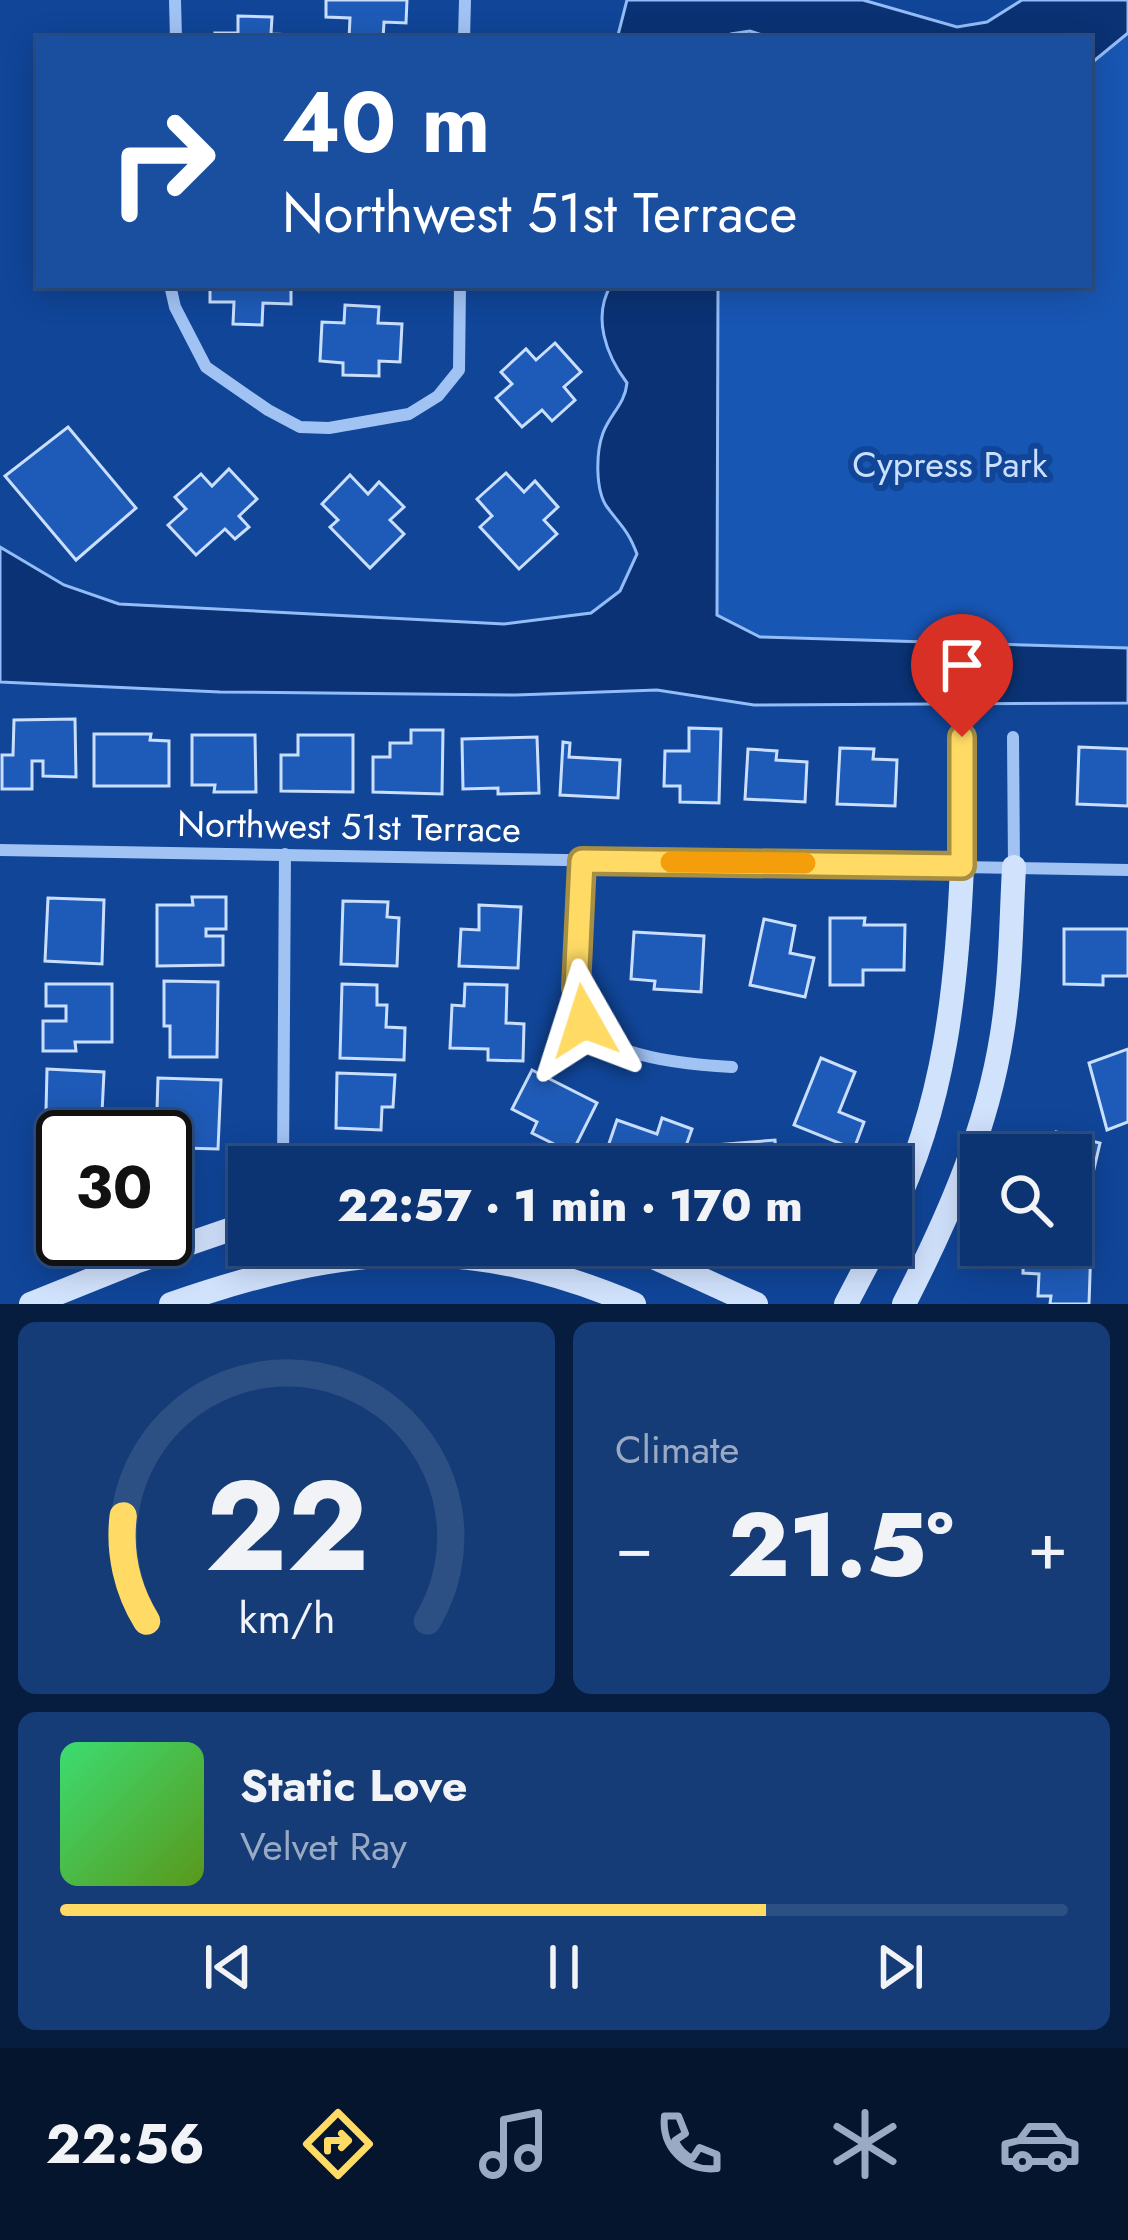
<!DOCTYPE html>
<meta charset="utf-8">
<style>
body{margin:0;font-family:Jost,sans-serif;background:#153c77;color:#f1f3f6;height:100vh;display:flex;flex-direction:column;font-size:45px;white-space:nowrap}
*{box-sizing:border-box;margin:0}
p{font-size:39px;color:#9aaac4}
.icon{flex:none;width:66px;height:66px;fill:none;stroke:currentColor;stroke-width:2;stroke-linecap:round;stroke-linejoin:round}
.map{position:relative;height:1304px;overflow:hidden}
.panel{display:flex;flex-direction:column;gap:18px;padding:18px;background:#071d3f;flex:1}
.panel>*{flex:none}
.hud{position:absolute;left:36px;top:36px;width:1056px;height:252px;border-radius:0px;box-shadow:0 6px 30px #0003,0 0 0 3px #2c4f84;background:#1a4fa0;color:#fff;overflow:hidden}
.controls{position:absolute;left:960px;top:1134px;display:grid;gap:24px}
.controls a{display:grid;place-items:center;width:132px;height:132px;border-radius:0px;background:#0c3472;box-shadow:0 6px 30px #0003,0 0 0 3px #2c4f84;font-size:60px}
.speed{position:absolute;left:36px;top:1110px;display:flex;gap:24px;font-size:60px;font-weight:700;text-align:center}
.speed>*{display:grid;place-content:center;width:156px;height:156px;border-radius:50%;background:#0c3472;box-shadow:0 6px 30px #0003,0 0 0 3px #2c4f84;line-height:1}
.speed .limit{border:6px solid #111;border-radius:18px;background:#fff;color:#111}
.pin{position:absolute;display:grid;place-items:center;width:102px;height:102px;color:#fff;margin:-123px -51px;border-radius:50% 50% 50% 0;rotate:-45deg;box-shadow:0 0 12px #0007}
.pin .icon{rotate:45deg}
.me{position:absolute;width:132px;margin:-66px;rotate:354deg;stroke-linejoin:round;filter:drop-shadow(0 0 9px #0008)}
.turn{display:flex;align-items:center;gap:42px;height:252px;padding:0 48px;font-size:54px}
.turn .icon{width:156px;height:156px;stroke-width:2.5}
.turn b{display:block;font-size:84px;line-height:102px}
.big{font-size:90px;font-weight:800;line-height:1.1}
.panel .tile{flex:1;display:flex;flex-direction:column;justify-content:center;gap:18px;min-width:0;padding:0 42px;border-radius:18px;background:#153c77}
.panel .dial{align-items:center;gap:0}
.dial svg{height:312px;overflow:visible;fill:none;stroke:#2c4f84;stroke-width:7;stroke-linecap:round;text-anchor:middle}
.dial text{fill:#f1f3f6;stroke:none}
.song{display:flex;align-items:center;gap:36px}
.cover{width:144px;height:144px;border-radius:18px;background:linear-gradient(135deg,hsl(140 70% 55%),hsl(90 70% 35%))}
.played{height:12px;border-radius:6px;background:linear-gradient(90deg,#ffda65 70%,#2c4f84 70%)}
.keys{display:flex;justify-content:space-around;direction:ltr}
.heat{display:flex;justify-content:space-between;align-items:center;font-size:66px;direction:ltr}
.panel .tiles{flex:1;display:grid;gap:18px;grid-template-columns:1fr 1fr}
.tile:last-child{grid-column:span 2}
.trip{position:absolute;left:228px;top:1146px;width:684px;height:120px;border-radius:0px;background:#0c3472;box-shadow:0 6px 30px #0003,0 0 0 3px #2c4f84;font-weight:800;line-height:120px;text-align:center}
.tab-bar{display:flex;height:192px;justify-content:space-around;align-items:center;background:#05152e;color:#9aaac4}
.tab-bar .icon{width:84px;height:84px}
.tab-bar .selected{color:#ffda65}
.tab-bar b{font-size:54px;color:#f1f3f6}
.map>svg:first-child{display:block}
</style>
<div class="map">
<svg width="1128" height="1304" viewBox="0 0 1128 1304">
<rect width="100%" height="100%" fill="#104598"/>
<path fill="#1856b3" d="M 1128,33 L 1128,648 L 717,635 L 718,285 L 1089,285 L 1089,65 Z"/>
<g fill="#0a3274" stroke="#93bdf8" stroke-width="3">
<path d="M 627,0 L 863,0 L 957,27 L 987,22 L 1022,0 L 1128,0 L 1128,33 L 1089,65 L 1089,39 L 774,39 L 750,31 L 731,34 L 727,39 L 617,39 Z"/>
<path d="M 611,285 L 718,285 L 717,615 L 760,637 L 1128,648 L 1128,703 L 754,705 L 657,690 L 516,695 L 220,692 L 0,682 L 0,547 L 64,585 L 119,604 L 504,624 L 591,613 L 620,591 L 637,554 C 628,530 621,526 607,507 C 595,490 596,452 603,433 C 610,414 625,404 627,383 C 606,355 592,317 611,285 Z"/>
</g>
<g fill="#1e5bb8" stroke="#cadffe" stroke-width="3">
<path d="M 326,0 L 407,0 L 406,23 L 384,22 L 383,39 L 349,39 L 350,18 L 326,17 Z"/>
<path d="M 238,16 L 272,17 L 271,34 L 295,35 L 295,39 L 215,39 L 215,33 L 238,33 Z"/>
<path d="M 210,285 L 291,285 L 291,304 L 263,303 L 262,325 L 233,324 L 234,302 L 210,302 Z"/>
<path d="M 345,305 L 379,307 L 378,323 L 402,324 L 400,362 L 379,361 L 379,376 L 343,375 L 343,363 L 320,361 L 322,322 L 344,323 Z"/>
<path d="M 555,343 L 581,372 L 564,387 L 575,400 L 552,421 L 542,410 L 522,427 L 496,398 L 512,384 L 501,372 L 526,349 L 536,360 Z"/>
<path d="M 68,427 L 136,508 L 76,560 L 5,476 Z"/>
<path d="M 229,469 L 257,499 L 239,516 L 249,527 L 235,539 L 225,529 L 196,555 L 168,525 L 186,509 L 175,497 L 201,474 L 212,486 Z"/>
<path d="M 506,473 L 524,492 L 535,481 L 558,507 L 544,520 L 557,534 L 519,569 L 480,527 L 492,516 L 477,499 Z"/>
<path d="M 350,475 L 368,494 L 379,482 L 404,507 L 390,520 L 404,534 L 370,568 L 330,527 L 338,520 L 322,504 Z"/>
<path d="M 75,719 L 76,777 L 43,776 L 43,761 L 32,761 L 32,789 L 2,789 L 2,755 L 13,755 L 14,720 Z"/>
<path d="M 689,728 L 721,729 L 719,803 L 680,802 L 680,786 L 664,786 L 665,751 L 689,751 Z"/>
<path d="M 411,730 L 443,730 L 442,794 L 373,792 L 373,757 L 390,757 L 390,743 L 411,743 Z"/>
<path d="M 94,734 L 151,734 L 150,740 L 169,741 L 169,786 L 94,786 Z"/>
<path d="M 192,735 L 255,735 L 256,792 L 214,792 L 215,785 L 192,785 Z"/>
<path d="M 298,735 L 353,735 L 353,792 L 281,791 L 281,755 L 298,755 Z"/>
<path d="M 537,737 L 539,793 L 498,794 L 498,788 L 463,789 L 462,739 Z"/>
<path d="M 563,742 L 570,743 L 569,757 L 620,760 L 618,798 L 560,795 Z"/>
<path d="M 1079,747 L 1128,749 L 1128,806 L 1077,804 Z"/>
<path d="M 840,748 L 874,749 L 873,759 L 897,760 L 895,806 L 837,804 Z"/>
<path d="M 748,749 L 777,751 L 776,760 L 807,762 L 805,802 L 745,799 Z"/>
<path d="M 192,897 L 226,897 L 226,929 L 206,929 L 206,936 L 223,936 L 223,965 L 157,966 L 157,905 L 193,905 Z"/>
<path d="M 48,898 L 104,900 L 102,964 L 45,961 Z"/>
<path d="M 343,901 L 388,902 L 387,917 L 399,918 L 397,966 L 341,964 Z"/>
<path d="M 479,905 L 521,907 L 518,968 L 459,966 L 461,929 L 479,930 Z"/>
<path d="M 830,918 L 865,918 L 864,925 L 905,925 L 904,970 L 863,970 L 863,985 L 830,985 Z"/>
<path d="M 764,919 L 795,926 L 790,953 L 814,958 L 805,997 L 750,985 Z"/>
<path d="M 1064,929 L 1128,929 L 1128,976 L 1103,976 L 1103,985 L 1064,984 Z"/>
<path d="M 634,932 L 704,936 L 701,992 L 654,989 L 655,981 L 631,979 Z"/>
<path d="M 164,981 L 218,982 L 217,1057 L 170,1057 L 170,1026 L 164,1026 Z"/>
<path d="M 46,984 L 112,984 L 112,1042 L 75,1042 L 76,1051 L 43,1051 L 43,1021 L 66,1021 L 66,1006 L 46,1006 Z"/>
<path d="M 342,984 L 377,985 L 377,1005 L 387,1005 L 386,1027 L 405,1028 L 404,1060 L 340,1058 Z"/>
<path d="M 465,984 L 507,985 L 506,1023 L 524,1024 L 523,1061 L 488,1060 L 488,1049 L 450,1048 L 452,1005 L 464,1006 Z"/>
<path d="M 1128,1049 L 1128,1122 L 1107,1130 L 1089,1063 Z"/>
<path d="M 821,1058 L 855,1072 L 839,1112 L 864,1122 L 854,1149 L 794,1125 Z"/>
<path d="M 47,1069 L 104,1072 L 102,1113 L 96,1113 L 95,1137 L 63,1137 L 63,1145 L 50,1144 L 52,1111 L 46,1111 Z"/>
<path d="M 532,1070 L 597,1103 L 572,1153 L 532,1133 L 537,1122 L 512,1109 Z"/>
<path d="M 337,1073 L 395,1075 L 393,1107 L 382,1107 L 381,1130 L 336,1128 Z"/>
<path d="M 158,1078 L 221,1080 L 218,1149 L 183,1148 L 184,1134 L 172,1134 L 172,1111 L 157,1110 Z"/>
<path d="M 662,1118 L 692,1129 L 680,1163 L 669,1160 L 667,1167 L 601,1167 L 617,1120 L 657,1134 Z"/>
<path d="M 1056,1132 L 1100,1143 L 1083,1216 L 1071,1213 L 1071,1155 L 1050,1155 Z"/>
<path d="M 775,1140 L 777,1167 L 715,1167 L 713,1145 Z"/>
<path d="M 1024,1245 L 1091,1245 L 1089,1304 L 1050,1304 L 1051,1296 L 1038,1296 L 1039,1274 L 1023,1273 Z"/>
</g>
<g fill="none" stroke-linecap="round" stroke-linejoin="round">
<g stroke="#a1c3f4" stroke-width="12">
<path d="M 175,0 L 176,39"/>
<path d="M 464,39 L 465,0"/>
<path d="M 170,285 L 175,307 L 206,367 L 268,410 L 300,427 L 329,428 L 409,414 L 438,396 L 459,370 L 460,285"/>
<path d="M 962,737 L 962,866"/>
<path d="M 1013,737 L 1014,866"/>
<path d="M 0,850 L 1128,870"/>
<path d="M 582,861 C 581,894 568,995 583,1021 C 605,1058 693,1065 732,1067"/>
<path d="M 283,1167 L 285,854"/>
<path d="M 297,1245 L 301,1265"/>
</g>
<g stroke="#d1e2fd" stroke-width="24">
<path d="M 891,1215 C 945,1104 957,987 962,866"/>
<path d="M 627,1245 L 756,1304"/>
<path d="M 31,1304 L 135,1262 L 249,1223"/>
<path d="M 171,1304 C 342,1245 464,1232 634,1304"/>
<path d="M 846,1304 L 877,1245"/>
<path d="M 904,1304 C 948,1218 987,1130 1002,1034 C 1011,979 1011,923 1014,867"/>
</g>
</g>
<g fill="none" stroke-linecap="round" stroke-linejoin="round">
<g stroke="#a68e42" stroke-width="30">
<path id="route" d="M 584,1021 L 576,988 L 582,861 L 962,866 L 962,737"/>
</g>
<use href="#route" stroke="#ffda65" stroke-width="21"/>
<path stroke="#f59e0b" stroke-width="21" d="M 671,862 L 805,863"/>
</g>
<g text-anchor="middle" stroke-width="12" stroke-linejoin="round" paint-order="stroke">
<g font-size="36" fill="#cadffe" stroke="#104598">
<text x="950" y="477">Cypress Park</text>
</g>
<g font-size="36" fill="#fff" stroke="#104598">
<text transform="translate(349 826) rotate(1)" y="13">Northwest 51st Terrace</text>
</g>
</g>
</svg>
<div class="controls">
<a><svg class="icon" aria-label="search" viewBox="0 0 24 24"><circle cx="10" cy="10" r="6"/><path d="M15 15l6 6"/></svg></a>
</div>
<div class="speed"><div class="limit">30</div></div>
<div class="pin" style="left:962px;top:737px;background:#d93025"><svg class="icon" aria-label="arrive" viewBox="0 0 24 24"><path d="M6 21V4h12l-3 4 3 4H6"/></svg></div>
<svg class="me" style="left:584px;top:1021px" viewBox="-20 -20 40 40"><path d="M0-17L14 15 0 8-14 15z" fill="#ffda65" stroke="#fff" stroke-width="4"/></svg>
<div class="trip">22:57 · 1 min · 170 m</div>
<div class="hud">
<div class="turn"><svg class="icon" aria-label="right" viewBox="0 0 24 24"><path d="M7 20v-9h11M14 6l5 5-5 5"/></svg><div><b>40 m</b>Northwest 51st Terrace</div></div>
</div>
</div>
<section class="panel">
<div class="tiles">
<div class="tile dial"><svg viewBox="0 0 100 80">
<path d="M14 69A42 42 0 1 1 86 69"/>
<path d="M14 69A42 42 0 0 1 8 42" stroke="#ffda65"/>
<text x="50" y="56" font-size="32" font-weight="700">22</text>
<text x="50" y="72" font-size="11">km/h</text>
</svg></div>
<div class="tile"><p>Climate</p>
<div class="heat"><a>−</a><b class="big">21.5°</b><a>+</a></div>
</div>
<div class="tile">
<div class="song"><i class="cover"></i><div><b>Static Love</b><p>Velvet Ray</p></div></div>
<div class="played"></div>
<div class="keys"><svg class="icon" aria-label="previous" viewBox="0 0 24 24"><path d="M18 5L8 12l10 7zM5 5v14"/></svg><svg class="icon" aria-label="pause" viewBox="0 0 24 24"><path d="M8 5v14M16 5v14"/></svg><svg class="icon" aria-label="next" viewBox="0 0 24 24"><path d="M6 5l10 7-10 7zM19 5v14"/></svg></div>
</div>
</div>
</section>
<nav class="tab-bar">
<b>22:56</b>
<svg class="icon selected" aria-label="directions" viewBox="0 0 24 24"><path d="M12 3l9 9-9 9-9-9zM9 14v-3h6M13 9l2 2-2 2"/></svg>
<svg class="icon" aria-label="music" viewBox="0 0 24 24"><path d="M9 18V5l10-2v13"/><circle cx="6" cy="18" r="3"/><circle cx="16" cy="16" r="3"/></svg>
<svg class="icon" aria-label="phone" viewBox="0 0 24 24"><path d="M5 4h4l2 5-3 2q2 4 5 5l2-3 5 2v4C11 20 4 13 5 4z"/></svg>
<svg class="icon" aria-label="climate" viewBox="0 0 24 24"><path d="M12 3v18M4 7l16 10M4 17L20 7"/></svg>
<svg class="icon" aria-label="car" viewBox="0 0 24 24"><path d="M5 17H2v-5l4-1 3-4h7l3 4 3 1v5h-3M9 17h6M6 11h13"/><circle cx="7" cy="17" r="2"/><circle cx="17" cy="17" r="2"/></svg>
</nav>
